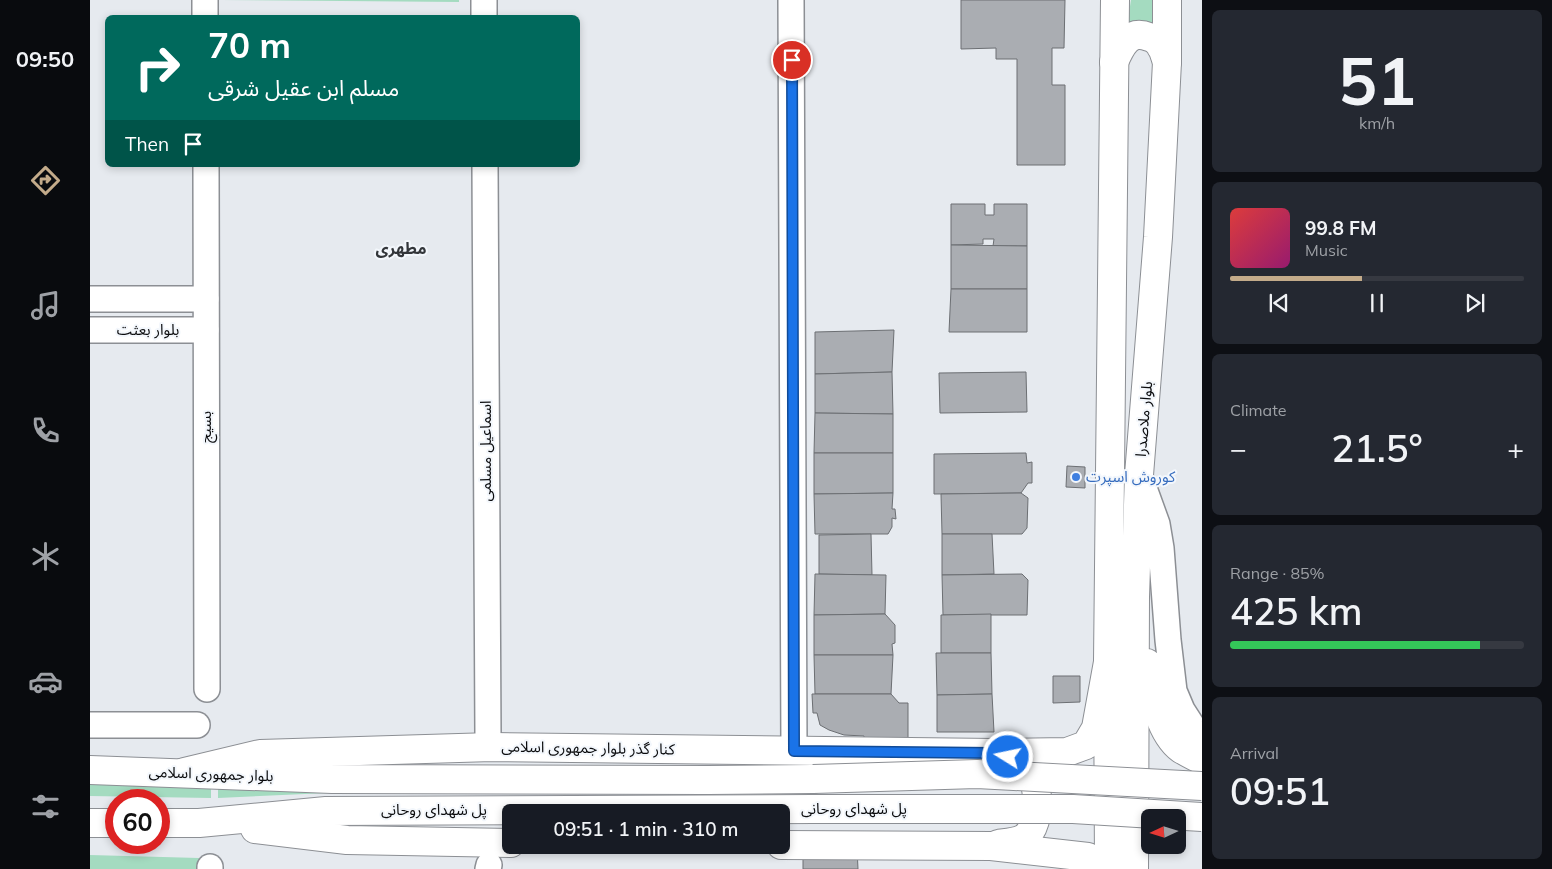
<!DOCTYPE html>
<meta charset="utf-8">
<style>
body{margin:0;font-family:Mulish,"Noto Sans Arabic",sans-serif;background:#242831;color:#f1f3f6;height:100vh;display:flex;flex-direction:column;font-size:19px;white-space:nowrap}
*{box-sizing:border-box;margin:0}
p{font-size:16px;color:#9ea1a6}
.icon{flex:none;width:28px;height:28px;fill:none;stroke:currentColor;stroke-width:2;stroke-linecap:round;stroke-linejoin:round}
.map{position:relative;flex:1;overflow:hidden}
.drawer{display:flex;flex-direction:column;gap:10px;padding:10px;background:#0d0f14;width:350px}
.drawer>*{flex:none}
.hud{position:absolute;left:15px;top:15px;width:475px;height:152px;border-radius:8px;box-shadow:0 2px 8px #0003;background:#00695c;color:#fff;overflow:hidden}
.needle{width:32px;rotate:266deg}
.controls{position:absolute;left:1051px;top:809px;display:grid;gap:10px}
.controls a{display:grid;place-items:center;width:45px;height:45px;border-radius:8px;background:#171b24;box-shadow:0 2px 8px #0003;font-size:25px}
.speed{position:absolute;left:15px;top:789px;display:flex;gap:10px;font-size:25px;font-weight:700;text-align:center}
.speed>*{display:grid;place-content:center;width:65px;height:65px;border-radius:50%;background:#171b24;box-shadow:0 2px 8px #0003;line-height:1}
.speed .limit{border:8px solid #d22;background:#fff;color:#111}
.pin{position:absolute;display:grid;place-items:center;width:42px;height:42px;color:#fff;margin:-21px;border:2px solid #fff;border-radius:50%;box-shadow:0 1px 5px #0007}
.me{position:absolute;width:55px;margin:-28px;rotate:280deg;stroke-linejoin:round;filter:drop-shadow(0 0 4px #0008)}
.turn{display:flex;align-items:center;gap:18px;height:105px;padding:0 20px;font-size:22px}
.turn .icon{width:65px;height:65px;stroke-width:2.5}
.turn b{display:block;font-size:35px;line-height:42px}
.then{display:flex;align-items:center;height:48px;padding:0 20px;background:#0003;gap:10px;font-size:19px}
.big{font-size:38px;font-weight:600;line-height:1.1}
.drawer .widget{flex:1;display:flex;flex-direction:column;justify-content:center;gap:8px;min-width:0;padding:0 18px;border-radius:8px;background:#242831}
.drawer .dial{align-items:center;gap:0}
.dial b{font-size:65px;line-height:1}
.song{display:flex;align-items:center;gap:15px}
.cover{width:60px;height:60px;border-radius:8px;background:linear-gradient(135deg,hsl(0 70% 55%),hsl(320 70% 35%))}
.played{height:5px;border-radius:2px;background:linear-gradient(90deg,#c3ab8a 45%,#363941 45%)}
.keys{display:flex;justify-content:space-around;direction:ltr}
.heat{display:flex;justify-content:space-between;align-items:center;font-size:28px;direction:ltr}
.charge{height:8px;border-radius:4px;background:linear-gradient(90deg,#34c759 85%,#363941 0)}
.trip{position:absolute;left:412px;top:804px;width:288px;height:50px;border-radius:8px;background:#171b24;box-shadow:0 2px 8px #0003;font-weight:600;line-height:50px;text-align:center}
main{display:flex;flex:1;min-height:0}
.dock{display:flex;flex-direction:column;width:90px;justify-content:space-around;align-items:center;background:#090b0e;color:#9ea1a6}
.dock .icon{width:35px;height:35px}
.dock .current{color:#c3ab8a}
.dock b{font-size:22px;color:#f1f3f6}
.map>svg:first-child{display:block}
</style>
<main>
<nav class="dock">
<b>09:50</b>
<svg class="icon current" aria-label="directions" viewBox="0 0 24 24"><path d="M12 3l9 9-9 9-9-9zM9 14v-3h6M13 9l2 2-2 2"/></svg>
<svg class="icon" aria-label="music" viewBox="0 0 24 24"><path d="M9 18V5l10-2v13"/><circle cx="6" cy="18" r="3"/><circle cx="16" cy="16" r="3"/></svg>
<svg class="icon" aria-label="phone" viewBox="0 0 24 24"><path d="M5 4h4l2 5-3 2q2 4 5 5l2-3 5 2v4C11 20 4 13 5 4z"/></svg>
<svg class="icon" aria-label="climate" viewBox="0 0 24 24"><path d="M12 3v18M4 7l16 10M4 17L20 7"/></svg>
<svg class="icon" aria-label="car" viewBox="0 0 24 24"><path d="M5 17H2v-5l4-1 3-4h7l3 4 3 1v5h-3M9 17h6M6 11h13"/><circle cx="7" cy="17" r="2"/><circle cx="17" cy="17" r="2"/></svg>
<svg class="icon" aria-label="filters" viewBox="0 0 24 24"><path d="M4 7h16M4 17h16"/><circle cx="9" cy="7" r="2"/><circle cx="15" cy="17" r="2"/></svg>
</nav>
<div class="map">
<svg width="1112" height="869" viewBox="0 0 1112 869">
<rect width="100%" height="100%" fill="#e6eaef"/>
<g fill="#a4dbc0">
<path d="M 131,0 L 369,0 L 369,2 Z"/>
<path d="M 1041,0 L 1068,0 L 1070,23 L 1037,25 Z"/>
<path d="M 0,784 L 121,786 L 121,798 L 0,796 Z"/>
<path d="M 128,785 L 237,788 L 237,793 L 128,798 Z"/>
<path d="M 0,855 L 109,858 L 109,869 L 0,869 Z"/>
</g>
<g fill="#aaadb2" stroke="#6c6f73">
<path d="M 871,0 L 975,0 L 974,48 L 962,48 L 962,85 L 975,85 L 975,165 L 927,165 L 927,59 L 906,59 L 906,48 L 871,49 Z"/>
<path d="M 861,204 L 895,204 L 895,215 L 904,215 L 904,204 L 937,204 L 937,246 L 903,246 L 904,239 L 893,239 L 893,244 L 861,245 Z"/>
<path d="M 861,245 L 937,246 L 937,289 L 861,289 Z"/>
<path d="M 861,289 L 937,289 L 937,332 L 859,332 Z"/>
<path d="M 804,330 L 802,372 L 725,374 L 725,332 Z"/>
<path d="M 802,372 L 803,414 L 725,413 L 725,374 Z"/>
<path d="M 936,372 L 937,412 L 850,413 L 849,373 Z"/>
<path d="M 725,413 L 803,414 L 803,453 L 724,453 Z"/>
<path d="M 724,453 L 803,453 L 803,493 L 724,494 Z"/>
<path d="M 936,453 L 937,463 L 942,462 L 942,483 L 938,483 L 931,493 L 844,494 L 844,454 Z"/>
<path d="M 977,466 L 995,467 L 995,488 L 976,487 Z"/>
<path d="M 803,493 L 802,509 L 805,509 L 806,519 L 802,518 L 802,527 L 798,534 L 725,534 L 724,494 Z"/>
<path d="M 931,493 L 938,498 L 937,528 L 932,534 L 852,534 L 851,494 Z"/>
<path d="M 781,534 L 782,575 L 729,574 L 729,535 Z"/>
<path d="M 852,534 L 902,534 L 904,574 L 852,575 Z"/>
<path d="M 725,574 L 796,575 L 795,614 L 724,615 Z"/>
<path d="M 932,574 L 938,580 L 937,615 L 853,615 L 852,575 Z"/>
<path d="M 795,614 L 805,625 L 805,643 L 802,644 L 803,655 L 724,655 L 724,615 Z"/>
<path d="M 901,614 L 901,653 L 851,653 L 851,615 Z"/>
<path d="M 846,653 L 901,653 L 902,694 L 847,695 Z"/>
<path d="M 724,655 L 803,655 L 801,694 L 725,694 Z"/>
<path d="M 963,676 L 990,676 L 990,702 L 963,703 Z"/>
<path d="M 722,694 L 801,694 L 809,703 L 818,703 L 818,740 L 774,739 L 774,736 L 754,735 L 739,730 L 730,725 L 727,713 L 723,713 Z"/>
<path d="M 902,694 L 904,732 L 847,732 L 847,695 Z"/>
<path d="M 767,848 L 768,869 L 713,869 L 713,850 Z"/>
</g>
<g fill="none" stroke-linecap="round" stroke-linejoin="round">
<g stroke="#8c8f94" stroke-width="28">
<g id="minor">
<path d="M 115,0 L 115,18"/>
<path d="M 394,0 L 394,18"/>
<path d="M 701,0 L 704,751"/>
<path d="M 116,165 L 117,689"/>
<path d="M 395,165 L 398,737"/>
<path d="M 0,299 L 116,299"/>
<path d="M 0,330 L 116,330"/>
<path d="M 1050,477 L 1067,524 L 1071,548 L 1078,640 L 1084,691 L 1092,710 L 1103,727 L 1112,733"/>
<path d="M 0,725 L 107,725"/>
<path d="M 120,867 L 120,869"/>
<path d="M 398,869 L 399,865"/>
</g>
</g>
<g stroke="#8c8f94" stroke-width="30">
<g id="major">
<path d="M 1024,62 C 1031,46 1039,29 1059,37 C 1063,38 1069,42 1071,47 C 1074,51 1075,57 1077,62"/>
<path d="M 1057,663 C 1062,689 1068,732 1091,749 C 1098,753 1105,757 1112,760"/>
<path d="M 0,770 L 242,779 L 618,780 L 723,779"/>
<path d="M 94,772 L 170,754 L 402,747 L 904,753 L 977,752 L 996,745 L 1006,728 L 1018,662"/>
<path d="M 0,823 L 26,823"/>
<path d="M 69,823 L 109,823 L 236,811 L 724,809"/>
<path d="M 165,829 L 257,840 L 421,843"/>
<path d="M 908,844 C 915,843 928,842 934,838 C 954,825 951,767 927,760"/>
<path d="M 691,845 L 901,846 L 998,857 L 1010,866 L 1011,869"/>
<path d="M 1019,869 L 1018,662 L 1025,0"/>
<path d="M 1044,869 L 1045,597 L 1049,475 L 1068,237 L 1077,62 L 1077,0"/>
</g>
</g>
<use href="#minor" stroke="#fff" stroke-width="25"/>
<use href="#major" stroke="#fff" stroke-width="28"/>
<g stroke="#8c8f94" stroke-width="30" stroke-linecap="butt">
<g id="major-bridge">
<path d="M 723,779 L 887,774 L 1112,786"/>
<path d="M 724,809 L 983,809 L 1112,817"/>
</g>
</g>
<use href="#major-bridge" stroke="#fff" stroke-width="28"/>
</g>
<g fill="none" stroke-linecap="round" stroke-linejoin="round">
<g stroke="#114b97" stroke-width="12">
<path id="route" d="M 702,60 L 704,751 L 904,753 L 918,757"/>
</g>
<use href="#route" stroke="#1a73e8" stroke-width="9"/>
</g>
<circle fill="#3f7fe0" stroke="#f3f7fc" stroke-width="2" cx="986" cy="477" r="5"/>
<g text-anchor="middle" stroke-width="4" stroke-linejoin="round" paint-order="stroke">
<g font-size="15" fill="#0b0c0e" stroke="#f3f7fc">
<text x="58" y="335">بلوار بعثت</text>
<text transform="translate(1054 419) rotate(-85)" y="5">بلوار ملاصدرا</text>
<text transform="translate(116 427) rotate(-90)" y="5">بسیج</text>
<text transform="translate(396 451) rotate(-90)" y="5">اسماعیل مسلمی</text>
<text transform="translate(498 748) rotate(1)" y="5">کنار گذر بلوار جمهوری اسلامی</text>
<text transform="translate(121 774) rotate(2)" y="5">بلوار جمهوری اسلامی</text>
<text x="764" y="814">پل شهدای روحانی</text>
<text x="344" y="815">پل شهدای روحانی</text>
</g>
<g font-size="15" fill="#366cbe" stroke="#f3f7fc" text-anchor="start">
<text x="996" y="482">کوروش اسپرت</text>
</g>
<g font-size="16" font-weight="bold" fill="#33363a" stroke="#f3f7fc">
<text x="311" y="254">مطهری</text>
</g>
</g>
</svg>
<div class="controls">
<a><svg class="needle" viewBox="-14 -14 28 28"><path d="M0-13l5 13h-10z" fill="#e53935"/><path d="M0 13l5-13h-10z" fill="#9ea1a6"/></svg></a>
</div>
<div class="speed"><div class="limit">60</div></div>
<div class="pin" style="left:702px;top:60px;background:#d93025"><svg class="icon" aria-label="arrive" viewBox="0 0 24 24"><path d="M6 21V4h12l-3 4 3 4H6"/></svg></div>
<svg class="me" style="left:918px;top:757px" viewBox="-20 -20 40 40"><circle r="17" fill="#1a73e8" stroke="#fff" stroke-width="3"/><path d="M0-11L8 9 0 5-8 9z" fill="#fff"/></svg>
<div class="trip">09:51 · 1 min · 310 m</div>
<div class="hud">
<div class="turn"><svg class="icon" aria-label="right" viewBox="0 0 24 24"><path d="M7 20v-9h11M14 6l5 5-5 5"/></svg><div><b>70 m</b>مسلم ابن عقیل شرقی</div></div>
<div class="then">Then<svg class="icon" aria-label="arrive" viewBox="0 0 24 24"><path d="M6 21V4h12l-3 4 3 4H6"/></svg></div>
</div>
</div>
<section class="drawer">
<div class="widget dial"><b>51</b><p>km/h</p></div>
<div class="widget">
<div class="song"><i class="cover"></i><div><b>99.8 FM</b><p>Music</p></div></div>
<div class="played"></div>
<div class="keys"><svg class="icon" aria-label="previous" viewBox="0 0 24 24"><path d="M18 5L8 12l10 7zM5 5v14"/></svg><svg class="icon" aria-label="pause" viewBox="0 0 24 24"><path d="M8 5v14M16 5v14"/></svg><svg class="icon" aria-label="next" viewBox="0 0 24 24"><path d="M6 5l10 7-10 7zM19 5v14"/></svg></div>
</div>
<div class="widget"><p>Climate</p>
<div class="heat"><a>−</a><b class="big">21.5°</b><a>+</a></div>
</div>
<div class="widget"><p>Range · 85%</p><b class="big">425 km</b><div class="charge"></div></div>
<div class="widget"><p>Arrival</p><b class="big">09:51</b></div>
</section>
</main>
